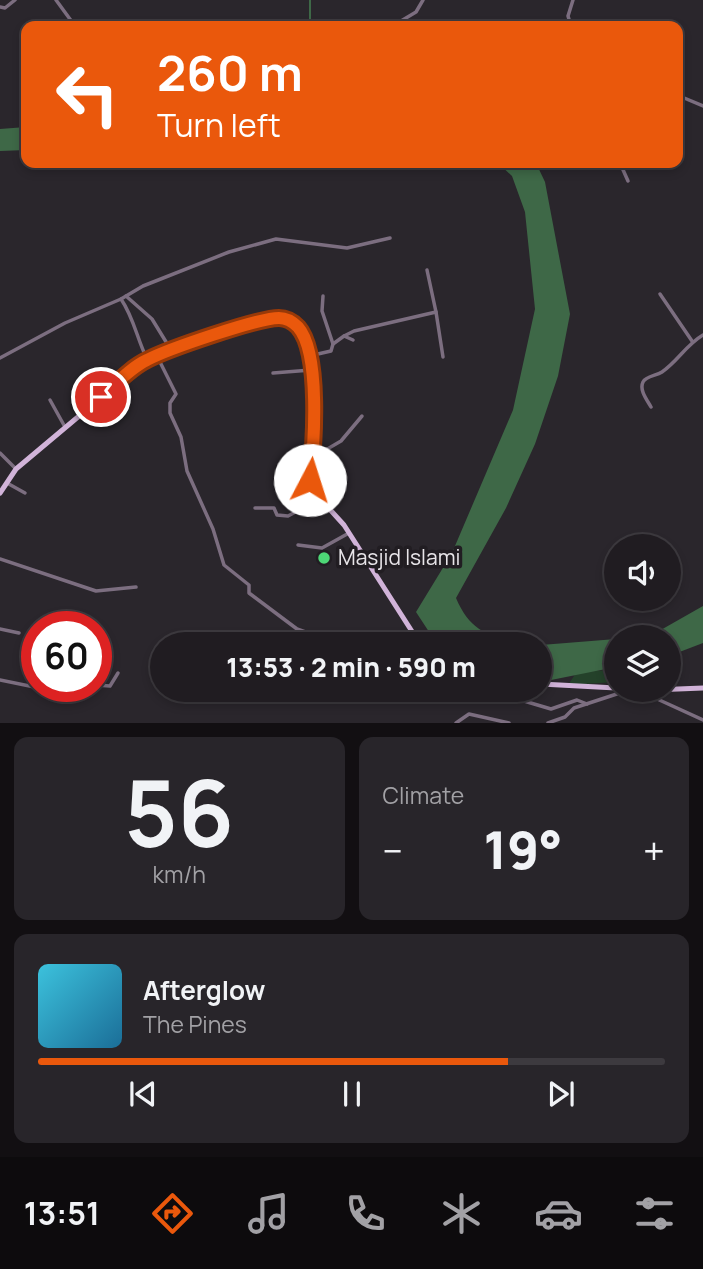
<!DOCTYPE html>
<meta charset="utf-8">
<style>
body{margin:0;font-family:Manrope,sans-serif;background:#28252a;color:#f1f3f6;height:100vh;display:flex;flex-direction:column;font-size:26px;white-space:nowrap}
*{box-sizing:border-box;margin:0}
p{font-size:23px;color:#a2a1a5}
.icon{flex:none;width:38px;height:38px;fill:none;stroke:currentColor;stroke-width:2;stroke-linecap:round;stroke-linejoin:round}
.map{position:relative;height:723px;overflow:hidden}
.details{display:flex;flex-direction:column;gap:14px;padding:14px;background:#120f12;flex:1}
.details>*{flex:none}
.guide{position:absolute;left:21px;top:21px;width:662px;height:147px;border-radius:14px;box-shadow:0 4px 10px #0003,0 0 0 2px #3d3a3f;background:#ea580c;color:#fff;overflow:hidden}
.controls{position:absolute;left:604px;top:534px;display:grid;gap:14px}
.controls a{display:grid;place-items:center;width:77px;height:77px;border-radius:50%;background:#201c21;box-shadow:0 4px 10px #0003,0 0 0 2px #3d3a3f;font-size:35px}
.speed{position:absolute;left:21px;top:611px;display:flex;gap:14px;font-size:35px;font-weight:700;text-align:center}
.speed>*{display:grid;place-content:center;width:91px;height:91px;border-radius:50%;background:#201c21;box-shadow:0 4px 10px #0003,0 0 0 2px #3d3a3f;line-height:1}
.speed .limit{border:10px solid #d22;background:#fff;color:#111}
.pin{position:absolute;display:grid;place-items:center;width:60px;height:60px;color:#fff;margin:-30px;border:4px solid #fff;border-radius:50%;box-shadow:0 2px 7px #0007}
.me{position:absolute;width:77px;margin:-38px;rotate:5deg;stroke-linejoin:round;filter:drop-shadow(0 0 5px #0008)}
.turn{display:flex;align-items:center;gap:24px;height:147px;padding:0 21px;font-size:32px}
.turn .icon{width:91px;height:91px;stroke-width:2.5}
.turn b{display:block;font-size:49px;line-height:60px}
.big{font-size:52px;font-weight:800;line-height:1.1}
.details .card{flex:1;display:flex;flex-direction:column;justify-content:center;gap:10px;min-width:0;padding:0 24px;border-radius:14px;background:#28252a}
.details .dial{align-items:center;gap:0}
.dial b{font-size:91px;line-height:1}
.song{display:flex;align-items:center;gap:21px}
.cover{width:84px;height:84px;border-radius:10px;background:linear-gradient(135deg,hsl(190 70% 55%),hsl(200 70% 35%))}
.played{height:7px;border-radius:4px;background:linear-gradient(90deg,#ea580c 75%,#3d3a3f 75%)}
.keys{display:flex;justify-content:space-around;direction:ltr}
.heat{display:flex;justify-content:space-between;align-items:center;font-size:38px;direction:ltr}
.details .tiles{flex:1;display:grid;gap:14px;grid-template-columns:1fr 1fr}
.card:last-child{grid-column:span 2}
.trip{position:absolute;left:150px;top:632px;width:402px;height:70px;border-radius:35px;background:#201c21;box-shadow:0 4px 10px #0003,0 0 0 2px #3d3a3f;font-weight:800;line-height:70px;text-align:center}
.tab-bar{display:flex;height:112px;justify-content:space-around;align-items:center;background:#0d0b0d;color:#a2a1a5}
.tab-bar .icon{width:49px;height:49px}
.tab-bar .on{color:#ea580c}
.tab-bar b{font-size:32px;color:#f1f3f6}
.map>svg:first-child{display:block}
</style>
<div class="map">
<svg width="703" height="723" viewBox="0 0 703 723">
<rect width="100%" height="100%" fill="#2a262c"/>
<path fill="#24412a" d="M 616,669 L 616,682 L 568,685 L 576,673 Z"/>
<g fill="#3e6847">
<path d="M 26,127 L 26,150 L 0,151 L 0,129 Z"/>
<path d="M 498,163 L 536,163 L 545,182 L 570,314 L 558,376 L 535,444 L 506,508 L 456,598 C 473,638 496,637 536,644 L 437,644 L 416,612 L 452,553 L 513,410 L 535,309 L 525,212 L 512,176 Z"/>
<path d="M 703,606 L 703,643 L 669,656 L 668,637 L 625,637 L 659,631 Z"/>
<path d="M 616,639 L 616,667 L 551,680 L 541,679 L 541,645 Z"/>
</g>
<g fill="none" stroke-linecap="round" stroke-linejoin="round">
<path stroke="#3e6847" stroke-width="2" d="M 310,26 L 310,0"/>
<g stroke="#7c6e80" stroke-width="3.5">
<path d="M 56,0 L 75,26"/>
<path d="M 0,7 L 5,8 L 15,0"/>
<path d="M 396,24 L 416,12 L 423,0"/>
<path d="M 571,26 L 568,16 L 573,0"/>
<path d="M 677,95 L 703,106"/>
<path d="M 620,163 L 628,181"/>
<path d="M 427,270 L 436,312"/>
<path d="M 660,294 L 692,341"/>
<path d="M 126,296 L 152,319 L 171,350"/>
<path d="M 323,296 L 322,311 L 333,344"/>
<path d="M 344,336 L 354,331 L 436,312 L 443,357"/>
<path d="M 157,356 L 176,394 L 170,403 L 170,413 L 181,437 L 187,471 L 213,529 L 224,565 L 249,585 L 249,593 L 297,629 L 339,644"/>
<path d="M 309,356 L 331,351 L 333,344 L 344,336 L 353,340"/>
<path d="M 0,358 L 65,323 L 121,299"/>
<path d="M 147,359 C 137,339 134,318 121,299 L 143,286 L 229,252 L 276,239 L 347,248 L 390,238"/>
<path d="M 273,373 L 311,370"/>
<path d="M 50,400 L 65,427"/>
<path d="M 651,407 C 647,400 639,390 643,382 C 646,376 656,376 662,372 C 678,361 686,345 703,335"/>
<path d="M 0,453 L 16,469"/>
<path d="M 312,458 L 341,441 L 362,416"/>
<path d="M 7,483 L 25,493"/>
<path d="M 255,508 L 274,508 L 277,515 L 288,516 L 320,499"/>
<path d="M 298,545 L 322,548 L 349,533"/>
<path d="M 0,559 L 96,591 L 136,587"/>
<path d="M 0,629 L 19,633"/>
<path d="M 0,680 L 54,691 L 84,686"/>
<path d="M 96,685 L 110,686 L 118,673"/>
<path d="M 444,690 L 503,701 L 524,701 L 551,709 L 577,700 L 587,704"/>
<path d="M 646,690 L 655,698 L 703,720"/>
<path d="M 456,723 L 469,714 L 509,723"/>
<path d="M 548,723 L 565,717 L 574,708 L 629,690"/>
</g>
<g stroke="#d1b3d9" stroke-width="5">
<path d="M 0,493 L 16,469 L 147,359 L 257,323 L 278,318 L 288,320 L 303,336 L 313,378 L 314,421 L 310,480 L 314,492 L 344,525 L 420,644"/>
<path d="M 541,684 L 616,688"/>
<path d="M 653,690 L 703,688"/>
</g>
</g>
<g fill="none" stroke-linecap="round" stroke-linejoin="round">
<g stroke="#983908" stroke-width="18">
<path id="route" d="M 101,397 C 115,385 130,368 147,360 C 168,349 258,318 279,318 C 287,318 293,322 298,327 C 321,353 314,446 310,480"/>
</g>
<use href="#route" stroke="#ea580c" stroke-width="12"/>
</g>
<circle fill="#4dd676" stroke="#211d22" stroke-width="2.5" cx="324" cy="558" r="7"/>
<g text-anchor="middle" stroke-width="7" stroke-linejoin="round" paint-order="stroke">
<g font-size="21" fill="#e8e5e9" stroke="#211d22" text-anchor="start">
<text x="338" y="565">Masjid Islami</text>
</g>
</g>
</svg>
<div class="controls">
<a><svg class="icon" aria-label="sound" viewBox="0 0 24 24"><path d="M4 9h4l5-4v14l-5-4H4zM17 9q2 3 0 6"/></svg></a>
<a><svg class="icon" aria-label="layers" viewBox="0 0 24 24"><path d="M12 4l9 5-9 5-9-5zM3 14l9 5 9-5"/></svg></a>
</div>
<div class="speed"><div class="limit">60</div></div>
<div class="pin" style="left:101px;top:397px;background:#d93025"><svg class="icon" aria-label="arrive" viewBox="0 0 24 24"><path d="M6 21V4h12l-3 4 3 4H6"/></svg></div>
<svg class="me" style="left:310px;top:480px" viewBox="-20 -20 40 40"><circle r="19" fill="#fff"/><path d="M0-13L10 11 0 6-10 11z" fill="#ea580c"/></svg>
<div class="trip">13:53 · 2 min · 590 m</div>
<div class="guide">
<div class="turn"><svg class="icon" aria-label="left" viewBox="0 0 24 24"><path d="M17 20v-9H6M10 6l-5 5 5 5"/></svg><div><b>260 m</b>Turn left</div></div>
</div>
</div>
<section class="details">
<div class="tiles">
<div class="card dial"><b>56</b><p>km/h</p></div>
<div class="card"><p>Climate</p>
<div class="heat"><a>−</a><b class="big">19°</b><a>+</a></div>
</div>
<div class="card">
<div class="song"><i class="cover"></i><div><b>Afterglow</b><p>The Pines</p></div></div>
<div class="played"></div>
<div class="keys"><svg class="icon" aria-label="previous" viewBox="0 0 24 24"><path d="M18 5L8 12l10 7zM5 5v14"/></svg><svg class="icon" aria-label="pause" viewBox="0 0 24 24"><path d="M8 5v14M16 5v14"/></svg><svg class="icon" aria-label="next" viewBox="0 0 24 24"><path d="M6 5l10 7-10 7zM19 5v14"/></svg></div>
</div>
</div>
</section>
<nav class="tab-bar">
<b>13:51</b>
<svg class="icon on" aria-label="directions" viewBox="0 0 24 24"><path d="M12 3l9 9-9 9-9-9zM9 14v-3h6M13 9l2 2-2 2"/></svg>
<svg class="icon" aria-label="music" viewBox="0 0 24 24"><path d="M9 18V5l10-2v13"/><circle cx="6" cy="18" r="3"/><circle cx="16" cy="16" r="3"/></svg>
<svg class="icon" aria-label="phone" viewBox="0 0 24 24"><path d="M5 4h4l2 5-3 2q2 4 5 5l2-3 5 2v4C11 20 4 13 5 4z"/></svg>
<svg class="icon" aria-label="climate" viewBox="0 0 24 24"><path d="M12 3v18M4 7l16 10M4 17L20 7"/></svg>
<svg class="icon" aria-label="car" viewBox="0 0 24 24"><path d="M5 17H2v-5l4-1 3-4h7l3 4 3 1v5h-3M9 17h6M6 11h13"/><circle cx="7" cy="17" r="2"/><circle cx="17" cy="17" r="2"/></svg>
<svg class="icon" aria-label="filters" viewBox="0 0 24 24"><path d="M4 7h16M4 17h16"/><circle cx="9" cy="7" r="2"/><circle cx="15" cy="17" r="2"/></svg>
</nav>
